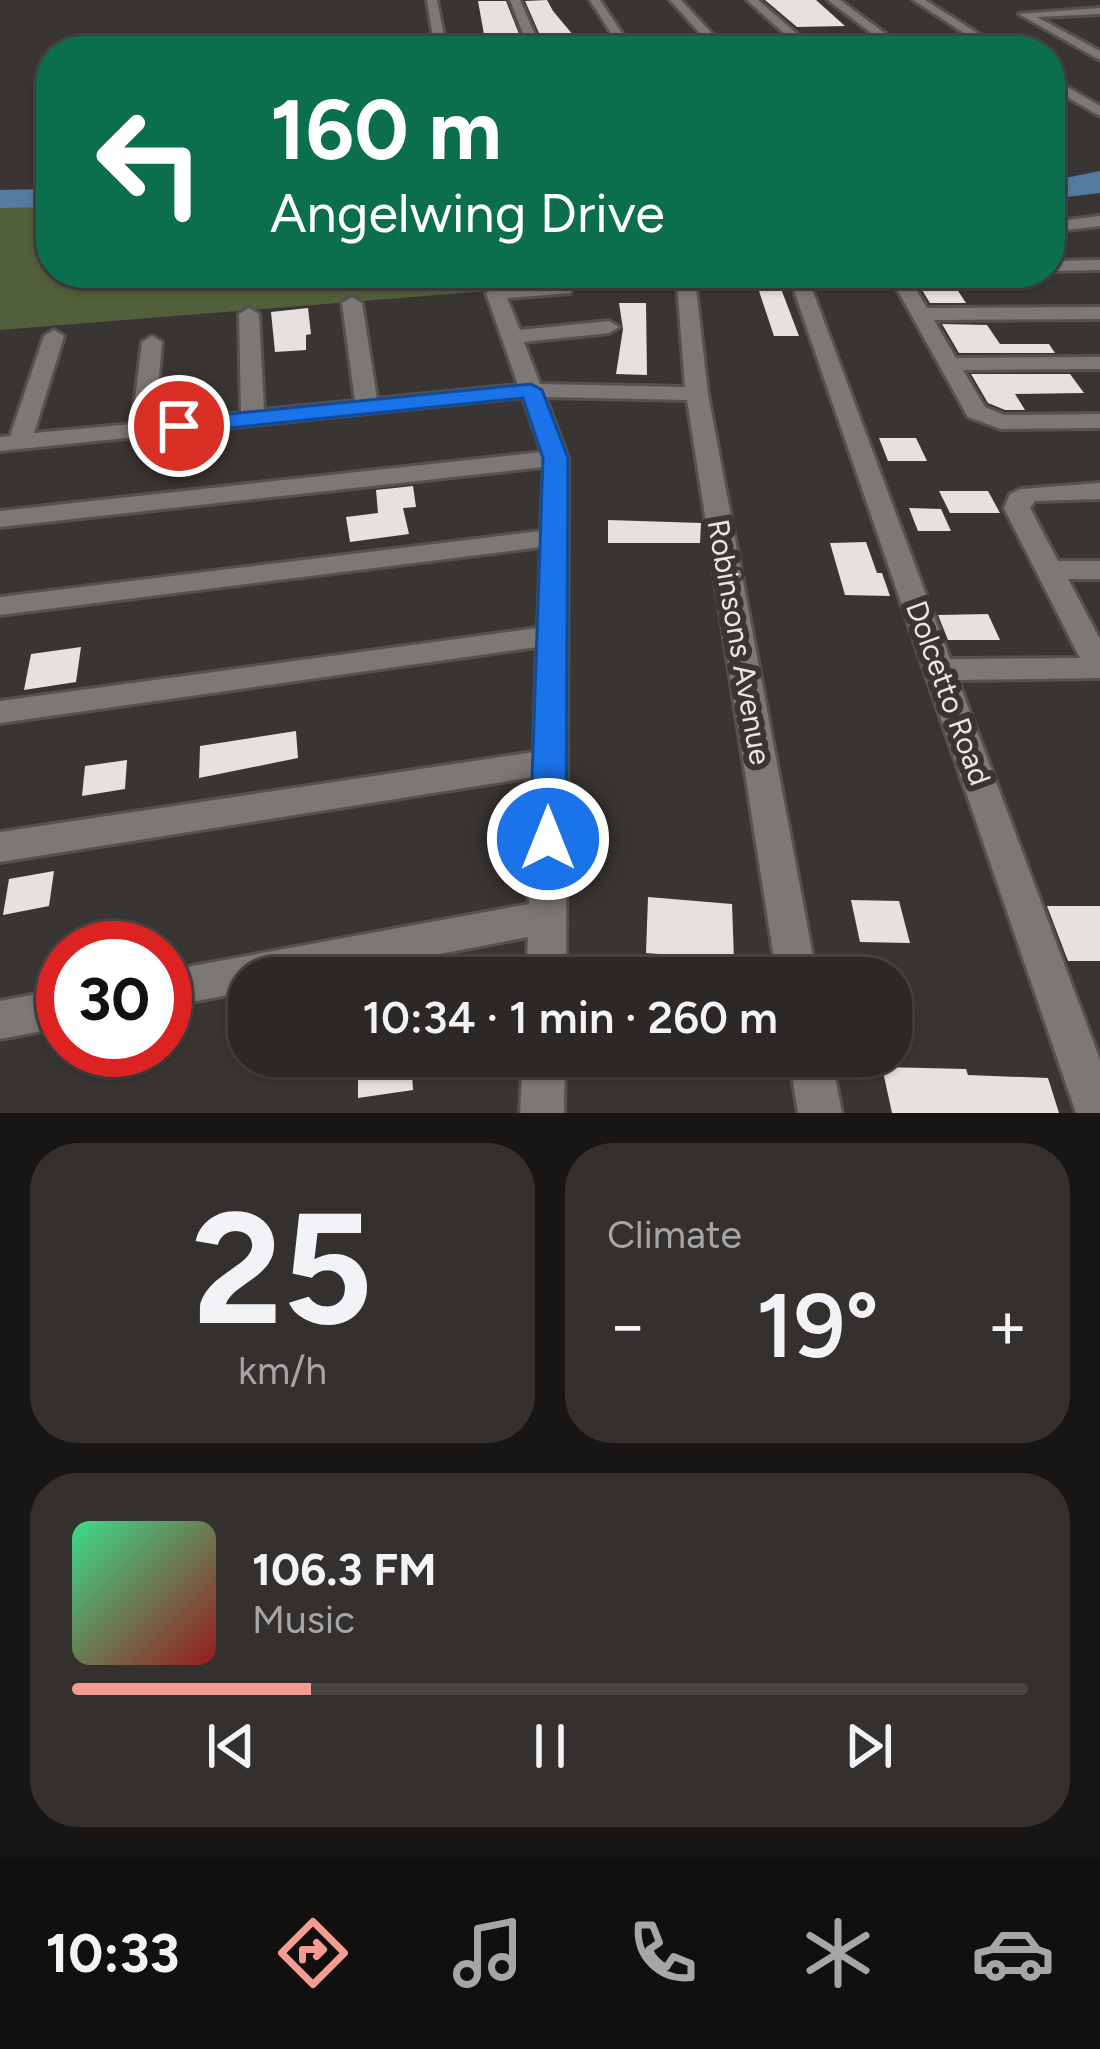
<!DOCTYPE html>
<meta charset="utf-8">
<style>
body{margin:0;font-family:Figtree,sans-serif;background:#33302e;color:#f1f3f6;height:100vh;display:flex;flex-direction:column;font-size:45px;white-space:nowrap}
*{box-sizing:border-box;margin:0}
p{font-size:39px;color:#a6a6a7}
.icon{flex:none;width:66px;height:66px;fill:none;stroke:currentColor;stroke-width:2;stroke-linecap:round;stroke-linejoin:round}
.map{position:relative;height:1113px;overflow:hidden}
.sheet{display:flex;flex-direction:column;gap:30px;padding:30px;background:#181615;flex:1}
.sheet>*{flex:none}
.banner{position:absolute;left:36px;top:36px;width:1029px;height:252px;border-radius:48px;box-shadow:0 3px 9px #0004,0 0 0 3px #474443;background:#0b6e4f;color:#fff;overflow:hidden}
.speed{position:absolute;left:36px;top:921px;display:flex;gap:24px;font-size:60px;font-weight:700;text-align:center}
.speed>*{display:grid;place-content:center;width:156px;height:156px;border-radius:50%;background:#2b2826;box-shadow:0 3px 9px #0004,0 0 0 3px #474443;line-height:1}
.speed .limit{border:18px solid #d22;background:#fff;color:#111}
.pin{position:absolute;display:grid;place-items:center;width:102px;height:102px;color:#fff;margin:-51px;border:6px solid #fff;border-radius:50%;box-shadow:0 3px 12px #0007}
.me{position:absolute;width:132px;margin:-66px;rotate:0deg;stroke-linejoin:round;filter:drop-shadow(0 0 9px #0008)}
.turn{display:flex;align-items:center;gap:42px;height:252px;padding:0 36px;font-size:54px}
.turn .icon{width:156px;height:156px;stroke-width:2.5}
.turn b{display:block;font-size:84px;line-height:102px}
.big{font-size:90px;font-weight:600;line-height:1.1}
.sheet .card{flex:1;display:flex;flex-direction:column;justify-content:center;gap:18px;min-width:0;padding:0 42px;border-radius:48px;background:#33302e}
.sheet .dial{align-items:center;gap:0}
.dial b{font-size:156px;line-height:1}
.song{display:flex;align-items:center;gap:36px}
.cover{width:144px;height:144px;border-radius:18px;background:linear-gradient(135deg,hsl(150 70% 55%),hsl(0 70% 35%))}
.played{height:12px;border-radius:6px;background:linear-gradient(90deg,#f59c92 25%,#474443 25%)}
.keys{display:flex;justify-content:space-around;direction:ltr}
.heat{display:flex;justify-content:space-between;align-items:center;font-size:66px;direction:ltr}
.sheet .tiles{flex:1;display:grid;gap:30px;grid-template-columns:1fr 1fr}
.card:last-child{grid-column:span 2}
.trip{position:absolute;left:228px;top:957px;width:684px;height:120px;border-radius:48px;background:#2b2826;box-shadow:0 3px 9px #0004,0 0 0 3px #474443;font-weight:600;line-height:120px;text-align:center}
.tabs{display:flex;height:192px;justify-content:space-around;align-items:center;background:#11100f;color:#a6a6a7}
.tabs .icon{width:84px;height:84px}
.tabs .selected{color:#f59c92}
.tabs b{font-size:54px;color:#f1f3f6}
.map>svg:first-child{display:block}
</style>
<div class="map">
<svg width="1100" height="1113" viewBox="0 0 1100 1113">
<rect width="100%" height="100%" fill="#393532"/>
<path fill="#525f3b" d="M 0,192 L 51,192 L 51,273 L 562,273 L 537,287 L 0,330 Z"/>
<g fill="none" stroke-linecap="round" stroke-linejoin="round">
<g fill="#567ba1" fill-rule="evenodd">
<path d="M 1100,171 L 1100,193 L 1050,199 L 1050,181 Z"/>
<path d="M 51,189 L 51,207 L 0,208 L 0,190 Z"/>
</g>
</g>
<g fill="#e7e1dd">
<path d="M 547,0 L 553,11 L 579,42 L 543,42 L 525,1 Z"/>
<path d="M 765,0 L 816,0 L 845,26 L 797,27 Z"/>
<path d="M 478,1 L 506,1 L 521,39 L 485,40 Z"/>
<path d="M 753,273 L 775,273 L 799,336 L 774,336 Z"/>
<path d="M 914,277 L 949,277 L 966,303 L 930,303 Z"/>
<path d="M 619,303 L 646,303 L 647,375 L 616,374 L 623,329 Z"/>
<path d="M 308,308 L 311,334 L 306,335 L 306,350 L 275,352 L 271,312 Z"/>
<path d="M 942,324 L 987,325 L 1000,344 L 1049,344 L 1055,353 L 959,353 Z"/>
<path d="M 971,374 L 1070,374 L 1084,393 L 1015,394 L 1025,410 L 1005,410 L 988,403 Z"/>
<path d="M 879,438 L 916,438 L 927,461 L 888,461 Z"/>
<path d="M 413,486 L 416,507 L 403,508 L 409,534 L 350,542 L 346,517 L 378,513 L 376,490 Z"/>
<path d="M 939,491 L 988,491 L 1000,513 L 950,513 Z"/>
<path d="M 909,508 L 941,509 L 951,531 L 918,531 Z"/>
<path d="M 608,520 L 701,523 L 700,543 L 608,543 Z"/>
<path d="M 866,542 L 877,573 L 882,573 L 890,596 L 845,595 L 830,543 Z"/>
<path d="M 988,614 L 1000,640 L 948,640 L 938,615 Z"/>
<path d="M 81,647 L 76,682 L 24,690 L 31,654 Z"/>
<path d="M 296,731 L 298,758 L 199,778 L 200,746 Z"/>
<path d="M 127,760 L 125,789 L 82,796 L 85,766 Z"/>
<path d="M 54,871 L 49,906 L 3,915 L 9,879 Z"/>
<path d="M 648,897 L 732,904 L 734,960 L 646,953 Z"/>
<path d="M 851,900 L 899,901 L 910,943 L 860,942 Z"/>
<path d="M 1047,906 L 1100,906 L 1100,961 L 1068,961 Z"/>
<path d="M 358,1056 L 411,1056 L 413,1090 L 358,1098 Z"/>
<path d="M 882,1067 L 966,1069 L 968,1075 L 1048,1078 L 1059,1113 L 892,1113 Z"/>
</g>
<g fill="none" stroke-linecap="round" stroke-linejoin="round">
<g stroke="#54514e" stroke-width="6">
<g id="street">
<path d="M 427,0 L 437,0 L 447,51 L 435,51 Z"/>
<path d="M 510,0 L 520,0 L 542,51 L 530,51 Z"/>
<path d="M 590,0 L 600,0 L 634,51 L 545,51 L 619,46 Z"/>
<path d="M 670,0 L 681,0 L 728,51 L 716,51 Z"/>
<path d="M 747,0 L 758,0 L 817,51 L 804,51 Z"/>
<path d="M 828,0 L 840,0 L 909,51 L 895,51 Z"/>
<path d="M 913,0 L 925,0 L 1006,51 L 992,51 Z"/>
<path d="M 1100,8 L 1100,14 L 1037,17 L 1100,51 L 1100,60 L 1019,14 Z"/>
<path d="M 1050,77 L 1100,106 L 1100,116 L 1050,87 Z"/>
<path d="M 1100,216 L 1100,226 L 1050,232 L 1050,222 Z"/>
<path d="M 1100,260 L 1100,270 L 1050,271 L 1050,261 Z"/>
<path d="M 624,273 L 707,273 L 695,279 L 708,394 L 817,978 L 777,978 L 687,400 L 545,397 L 568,458 L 566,978 L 526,978 L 528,937 L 316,978 L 249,978 L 249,991 L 165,1007 L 165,971 L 529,904 L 533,777 L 0,862 L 0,832 L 534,752 L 537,647 L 0,723 L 0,701 L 538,628 L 541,547 L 0,615 L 0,597 L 541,531 L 544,467 L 0,527 L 0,511 L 542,452 L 523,397 L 0,451 L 0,437 L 10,436 L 44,336 L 54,330 L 64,336 L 34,433 L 132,424 L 142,342 L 152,336 L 162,342 L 155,421 L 241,413 L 239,314 L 249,308 L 259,314 L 264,410 L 355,401 L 342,303 L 352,297 L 362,303 L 377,399 L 518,385 L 486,293 L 496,287 L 563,283 L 572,289 L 570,293 L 507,298 L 520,330 L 609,321 L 619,327 L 609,333 L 524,342 L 540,384 L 685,387 L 677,284 L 633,279 Z"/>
<path d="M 788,273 L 806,273 L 950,659 L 1080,658 L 1004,508 L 1010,494 L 1021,489 L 1100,483 L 1100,499 L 1035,501 L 1030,508 L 1058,561 L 1100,561 L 1100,579 L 1068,579 L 1100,639 L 1100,678 L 958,680 L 1100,1060 L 1100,1113 L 1076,1113 Z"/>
<path d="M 888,273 L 906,273 L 927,308 L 1100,307 L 1100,319 L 934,320 L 956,358 L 1100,357 L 1100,369 L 963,370 L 985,407 L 1004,415 L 1100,414 L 1100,428 L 1001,429 L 968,417 Z"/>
<path d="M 63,989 L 63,1027 L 0,1039 L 0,1001 Z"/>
<path d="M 523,1056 L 565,1056 L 564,1113 L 520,1113 Z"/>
<path d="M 789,1056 L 831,1056 L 842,1113 L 798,1113 Z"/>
</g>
</g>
<use href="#street" fill="#7d7875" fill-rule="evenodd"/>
</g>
<path fill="#1a73e8" stroke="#114b97" stroke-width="3" d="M 531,384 L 542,390 L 568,458 L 566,839 L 561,849 L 548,854 L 535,849 L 530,839 L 543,458 L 523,398 L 179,433 L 167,426 L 179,419 Z"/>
<g text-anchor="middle" stroke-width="12" stroke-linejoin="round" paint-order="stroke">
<g font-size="30" fill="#e8e5e3" stroke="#393532">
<text transform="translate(739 642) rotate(80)" y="10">Robinsons Avenue</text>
<text transform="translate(948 693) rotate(70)" y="10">Dolcetto Road</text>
</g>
</g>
</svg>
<div class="speed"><div class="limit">30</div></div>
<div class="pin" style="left:179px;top:426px;background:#d93025"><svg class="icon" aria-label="arrive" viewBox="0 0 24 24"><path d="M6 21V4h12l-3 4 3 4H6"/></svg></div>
<svg class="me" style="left:548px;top:839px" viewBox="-20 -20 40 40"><circle r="17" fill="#1a73e8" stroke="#fff" stroke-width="3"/><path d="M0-11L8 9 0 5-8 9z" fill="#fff"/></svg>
<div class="trip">10:34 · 1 min · 260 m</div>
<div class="banner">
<div class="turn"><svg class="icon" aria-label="left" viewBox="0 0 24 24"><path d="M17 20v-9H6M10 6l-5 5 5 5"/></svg><div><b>160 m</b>Angelwing Drive</div></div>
</div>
</div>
<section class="sheet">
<div class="tiles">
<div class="card dial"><b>25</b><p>km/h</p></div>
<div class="card"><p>Climate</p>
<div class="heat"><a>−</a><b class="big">19°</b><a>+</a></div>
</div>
<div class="card">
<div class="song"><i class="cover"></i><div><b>106.3 FM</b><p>Music</p></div></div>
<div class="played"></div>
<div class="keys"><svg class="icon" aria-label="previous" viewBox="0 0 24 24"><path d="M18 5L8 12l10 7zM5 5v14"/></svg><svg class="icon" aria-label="pause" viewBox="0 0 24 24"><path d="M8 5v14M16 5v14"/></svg><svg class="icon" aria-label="next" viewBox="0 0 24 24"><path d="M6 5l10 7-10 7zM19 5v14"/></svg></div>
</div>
</div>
</section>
<nav class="tabs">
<b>10:33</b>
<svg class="icon selected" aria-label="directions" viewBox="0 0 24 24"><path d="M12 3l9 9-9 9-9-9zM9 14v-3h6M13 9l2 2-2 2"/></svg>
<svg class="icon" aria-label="music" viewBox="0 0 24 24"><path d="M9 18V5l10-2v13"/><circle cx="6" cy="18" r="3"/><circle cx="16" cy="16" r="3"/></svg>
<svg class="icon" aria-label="phone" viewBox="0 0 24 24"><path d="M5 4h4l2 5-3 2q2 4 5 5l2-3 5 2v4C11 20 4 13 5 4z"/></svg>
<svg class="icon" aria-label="climate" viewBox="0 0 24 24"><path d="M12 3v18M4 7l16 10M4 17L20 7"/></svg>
<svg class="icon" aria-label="car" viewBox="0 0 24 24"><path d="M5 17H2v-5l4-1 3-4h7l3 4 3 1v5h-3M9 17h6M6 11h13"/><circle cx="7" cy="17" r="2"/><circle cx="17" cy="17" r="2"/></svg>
</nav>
